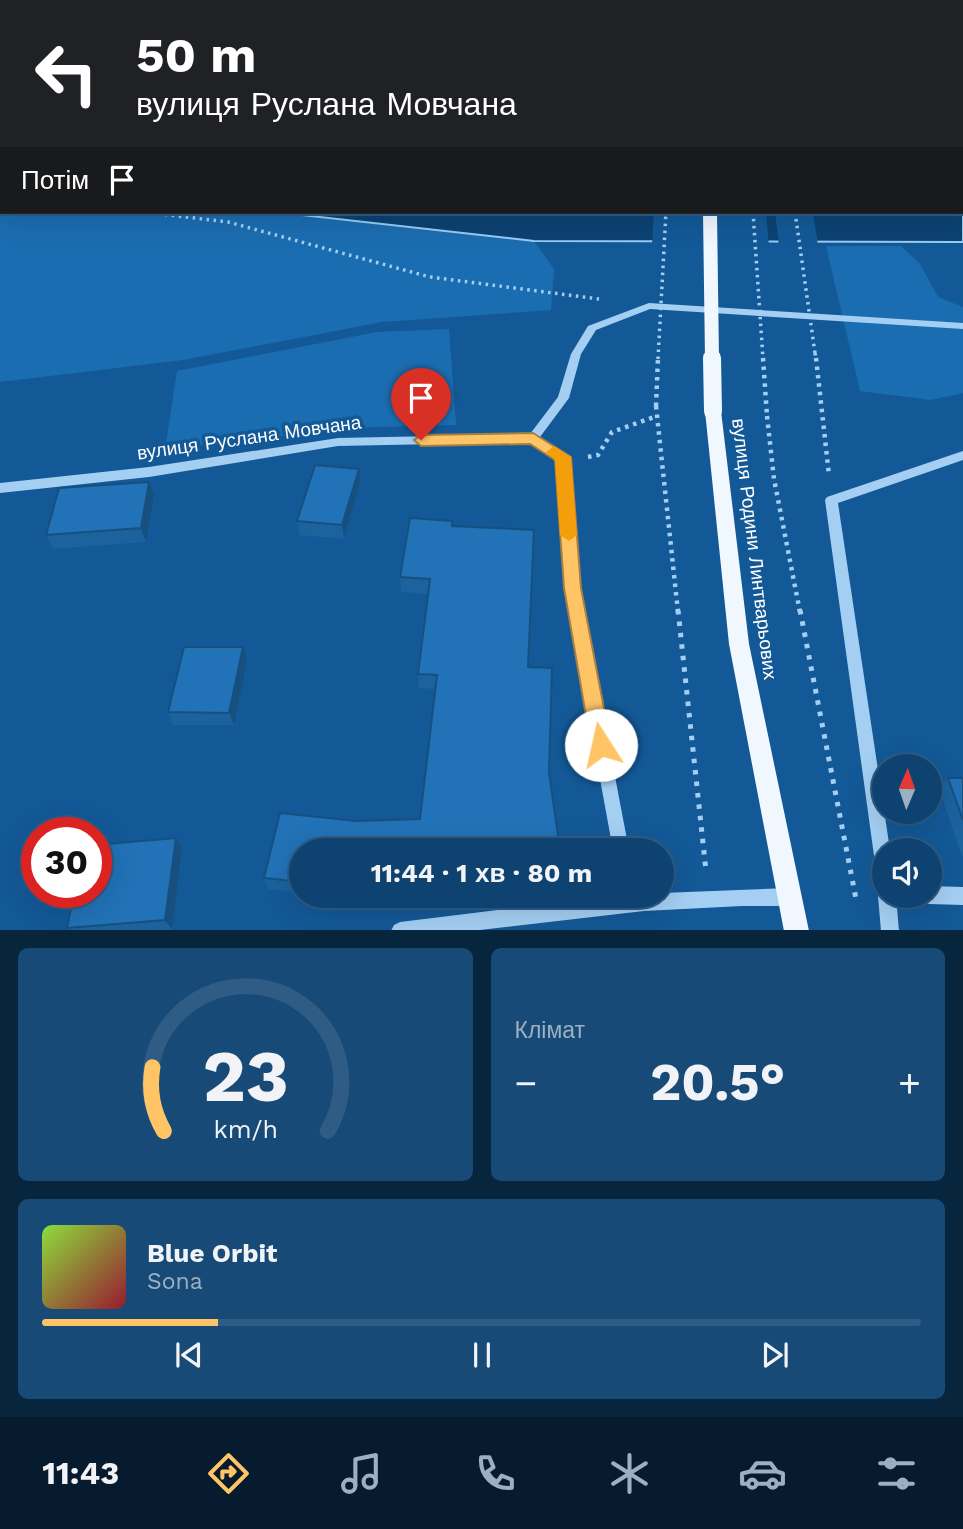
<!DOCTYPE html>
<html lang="uk">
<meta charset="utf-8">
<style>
body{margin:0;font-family:"Work Sans",sans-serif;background:#174a76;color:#f1f3f6;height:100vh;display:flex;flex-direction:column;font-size:26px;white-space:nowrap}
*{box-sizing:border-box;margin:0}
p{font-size:23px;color:#9bb0c3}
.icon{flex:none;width:38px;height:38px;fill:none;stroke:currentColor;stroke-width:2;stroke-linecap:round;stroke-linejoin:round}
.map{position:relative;height:930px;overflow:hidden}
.details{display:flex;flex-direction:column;gap:18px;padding:18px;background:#08253e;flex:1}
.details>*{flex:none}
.banner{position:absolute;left:0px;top:0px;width:964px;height:214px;box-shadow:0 7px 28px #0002,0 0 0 2px #2e5c84;background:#202124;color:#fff;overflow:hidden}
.needle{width:46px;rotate:2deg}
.tools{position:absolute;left:872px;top:754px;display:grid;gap:14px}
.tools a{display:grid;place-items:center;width:70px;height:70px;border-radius:50%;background:#0e4371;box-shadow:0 7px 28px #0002,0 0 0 2px #2e5c84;font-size:35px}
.speed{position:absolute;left:21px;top:817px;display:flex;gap:14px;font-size:35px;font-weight:700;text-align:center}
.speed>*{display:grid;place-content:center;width:91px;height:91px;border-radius:50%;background:#0e4371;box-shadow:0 7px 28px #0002,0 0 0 2px #2e5c84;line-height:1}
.speed .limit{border:10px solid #d22;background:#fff;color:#111}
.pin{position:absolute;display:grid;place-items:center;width:60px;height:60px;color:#fff;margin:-72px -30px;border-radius:50% 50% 50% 0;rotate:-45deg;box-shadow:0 0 7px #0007}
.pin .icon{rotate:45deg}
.me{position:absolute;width:77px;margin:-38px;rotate:350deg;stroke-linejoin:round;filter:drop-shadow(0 0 5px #0008)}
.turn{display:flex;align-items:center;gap:24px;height:147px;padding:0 21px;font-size:32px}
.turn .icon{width:91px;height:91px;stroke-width:2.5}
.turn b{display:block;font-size:49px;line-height:60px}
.then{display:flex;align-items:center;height:66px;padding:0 21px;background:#0003;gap:14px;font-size:26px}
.big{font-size:52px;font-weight:700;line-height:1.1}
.details .card{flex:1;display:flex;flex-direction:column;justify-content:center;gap:10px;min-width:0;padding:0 24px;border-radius:10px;background:#174a76}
.details .dial{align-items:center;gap:0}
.dial svg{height:182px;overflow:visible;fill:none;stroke:#2e5c84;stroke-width:7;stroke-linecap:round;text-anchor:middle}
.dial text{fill:#f1f3f6;stroke:none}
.song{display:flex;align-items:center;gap:21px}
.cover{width:84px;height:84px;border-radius:10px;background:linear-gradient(135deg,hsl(90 70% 55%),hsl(350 70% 35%))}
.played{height:7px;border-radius:4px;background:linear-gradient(90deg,#ffc466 20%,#2e5c84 20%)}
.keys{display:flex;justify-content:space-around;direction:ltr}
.heat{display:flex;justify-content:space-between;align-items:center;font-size:38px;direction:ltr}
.details .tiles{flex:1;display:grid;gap:18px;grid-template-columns:1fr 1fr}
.card:last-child{grid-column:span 2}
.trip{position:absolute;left:289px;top:838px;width:385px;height:70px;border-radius:35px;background:#0e4371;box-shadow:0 7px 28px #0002,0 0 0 2px #2e5c84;font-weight:700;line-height:70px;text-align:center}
.dock{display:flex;height:112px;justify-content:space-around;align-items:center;background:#061b2d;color:#9bb0c3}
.dock .icon{width:49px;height:49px}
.dock .current{color:#ffc466}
.dock b{font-size:32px;color:#f1f3f6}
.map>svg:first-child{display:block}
</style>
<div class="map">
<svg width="963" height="931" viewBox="0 0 963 931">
<rect width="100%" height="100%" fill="#135997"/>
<g fill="#1b6db1">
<path d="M 0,184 L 2,212 L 275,212 L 534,241 L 554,269 L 551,310 L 382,322 L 183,360 L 0,382 Z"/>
<path d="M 826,246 L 901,246 L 920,264 L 938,297 L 963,307 L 963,393 L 931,400 L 860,391 Z"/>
<path d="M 449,329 L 456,425 L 372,427 L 165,449 L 177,371 L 377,332 Z"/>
</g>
<path fill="#0c4273" stroke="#96ccf6" stroke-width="2" d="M 963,121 L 963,242 L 534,241 L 275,212 L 962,212 Z"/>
<g fill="#135997">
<path d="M 654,212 L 766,212 L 769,246 L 652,245 Z"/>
<path d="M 775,212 L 813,212 L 818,246 L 779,246 Z"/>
</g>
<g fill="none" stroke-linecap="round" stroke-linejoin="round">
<g stroke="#a4cff3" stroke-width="3.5" stroke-dasharray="2.5 4.5" stroke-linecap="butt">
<path d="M 144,212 L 228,222 L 430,277 L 599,299"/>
<path d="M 815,353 L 816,359"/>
</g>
<g stroke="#a4cff3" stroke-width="4.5" stroke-dasharray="3.5 5" stroke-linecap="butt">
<path d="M 816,358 L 829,475"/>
<path d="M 656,406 L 678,612"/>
<path d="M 767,416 L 774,479 L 800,612"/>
<path d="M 588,457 L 598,455 L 612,432 L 657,416"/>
</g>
<g stroke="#a4cff3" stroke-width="5" stroke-dasharray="4.5 7" stroke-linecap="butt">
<path d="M 678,610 L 706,871"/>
<path d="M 800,610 L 856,899"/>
</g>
<g fill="#a4cff3" fill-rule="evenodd">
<path d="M 920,0 L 927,0 L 928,2 L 921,2 Z"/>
<rect x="962" y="31" width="1" height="4"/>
<path d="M 649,303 L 963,323 L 963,329 L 650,309 L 596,330 L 581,354 L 569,398 L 540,437 L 567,454 L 569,457 L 579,588 L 629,850 L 613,850 L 565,588 L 557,459 L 531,442 L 338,446 L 149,477 L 0,493 L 0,483 L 149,467 L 338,438 L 530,434 L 558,397 L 571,354 L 588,326 Z"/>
<path d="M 963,451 L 963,460 L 838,503 L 890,850 L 884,850 L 884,878 L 878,876 L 876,870 L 825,500 L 827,497 Z"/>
<path d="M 929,886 L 963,887 L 963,905 L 929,904 L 923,901 L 921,896 L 929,896 Z"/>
<path d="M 791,888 L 797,891 L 800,897 L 797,903 L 791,906 L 742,906 L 644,911 L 471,931 L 391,931 L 394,925 L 400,922 L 595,898 L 662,896 L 662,893 Z"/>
<path d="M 884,889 L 884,896 L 896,896 L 899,931 L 881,931 L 878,896 L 881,890 Z"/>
</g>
<g fill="#f0f7ff" fill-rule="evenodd">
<rect x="701" y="0" width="10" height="2"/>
<path d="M 713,405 L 721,411 L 749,644 L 809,931 L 784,931 L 729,644 L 705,411 Z"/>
</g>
<g stroke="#a4cff3" stroke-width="3.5" stroke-dasharray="2.5 4.5" stroke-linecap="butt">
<path d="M 753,212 L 763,359"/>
<path d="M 795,212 L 815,353"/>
<path d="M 658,359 L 666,212"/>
</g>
<g stroke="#a4cff3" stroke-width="4.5" stroke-dasharray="3.5 5" stroke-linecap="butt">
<path d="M 763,358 L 767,416"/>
<path d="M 656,406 L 658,358"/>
</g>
<path stroke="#f0f7ff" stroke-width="14" d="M 710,212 L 712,359"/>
<path stroke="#f0f7ff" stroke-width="18" d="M 712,358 L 713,411"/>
</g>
<g fill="#1c629d">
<path d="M 360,483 L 344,539 L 300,535 L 297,521 Z"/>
<path d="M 154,496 L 146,542 L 53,549 L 46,535 Z"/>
<path d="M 410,518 L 452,521 L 452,526 L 534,530 L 528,667 L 552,668 L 549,772 L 560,850 L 301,850 L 301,893 L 268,889 L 264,878 L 280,813 L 357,821 L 420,819 L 435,689 L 419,688 L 418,674 L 428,594 L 401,592 L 400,577 Z"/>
<path d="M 243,647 L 247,660 L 234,725 L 173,725 L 168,712 Z"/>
<path d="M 948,778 L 963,778 L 963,856 L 962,856 L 939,789 Z"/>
<path d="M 182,849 L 172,930 L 69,930 L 67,928 Z"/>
<path d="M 324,896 L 402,896 L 360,900 Z"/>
</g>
<g fill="#17507f">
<path d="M 359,469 L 360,483 L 344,539 L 342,525 Z"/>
<path d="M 149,482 L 154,496 L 146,542 L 141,528 Z"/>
<path d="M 243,647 L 247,660 L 234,725 L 229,713 Z"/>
<path d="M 176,838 L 182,849 L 172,930 L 165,920 Z"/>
</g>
<g fill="#2172b6" stroke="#17507f" stroke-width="2">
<path d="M 315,465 L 359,469 L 342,525 L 297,521 Z"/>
<path d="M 149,482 L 141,528 L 46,535 L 59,488 Z"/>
<path d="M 410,518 L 452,521 L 452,526 L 534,530 L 528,667 L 552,668 L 549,772 L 560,850 L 301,850 L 301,882 L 264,878 L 280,813 L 357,821 L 420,819 L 437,675 L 418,674 L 430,579 L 400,577 Z"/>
<path d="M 184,647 L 243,647 L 229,713 L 168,712 Z"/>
<path d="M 948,778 L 963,778 L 963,820 Z"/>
<path d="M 176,838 L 165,920 L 67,928 L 74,892 L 96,892 L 96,845 Z"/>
</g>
<path fill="#ffc466" stroke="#a67f42" stroke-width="2" d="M 533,433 L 571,457 L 581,588 L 611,745 L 608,752 L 601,755 L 594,752 L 591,745 L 564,588 L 555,460 L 530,444 L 421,446 L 414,440 L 421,435 Z"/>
<path fill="#f59e0b" d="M 554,446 L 571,457 L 577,535 L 569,541 L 560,535 L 555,460 L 546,452 Z"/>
<g text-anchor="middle" stroke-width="7" stroke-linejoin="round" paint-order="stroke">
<g font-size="19" fill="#fff" stroke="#135997">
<text transform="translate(249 437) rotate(-8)" y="7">вулиця Руслана Мовчана</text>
<text transform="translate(755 549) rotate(83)" y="7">вулиця Родини Линтварьових</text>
</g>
</g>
</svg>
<div class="tools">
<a><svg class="needle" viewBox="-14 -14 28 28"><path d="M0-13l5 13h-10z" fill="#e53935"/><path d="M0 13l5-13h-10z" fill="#9bb0c3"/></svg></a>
<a><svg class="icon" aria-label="sound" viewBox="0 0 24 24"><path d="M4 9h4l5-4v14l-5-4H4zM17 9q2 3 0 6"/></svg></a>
</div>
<div class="speed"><div class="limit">30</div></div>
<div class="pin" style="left:421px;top:440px;background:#d93025"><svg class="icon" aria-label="arrive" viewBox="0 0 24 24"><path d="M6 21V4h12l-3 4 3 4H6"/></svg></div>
<svg class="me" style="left:601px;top:745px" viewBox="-20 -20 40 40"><circle r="19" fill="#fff"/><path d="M0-13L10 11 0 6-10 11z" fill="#ffc466"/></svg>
<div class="trip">11:44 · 1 хв · 80 m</div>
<div class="banner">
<div class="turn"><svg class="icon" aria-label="left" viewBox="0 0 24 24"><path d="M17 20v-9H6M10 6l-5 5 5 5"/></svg><div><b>50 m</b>вулиця Руслана Мовчана</div></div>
<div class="then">Потім<svg class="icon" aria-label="arrive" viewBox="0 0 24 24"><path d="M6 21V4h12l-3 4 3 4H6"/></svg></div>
</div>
</div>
<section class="details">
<div class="tiles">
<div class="card dial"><svg viewBox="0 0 100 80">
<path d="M14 69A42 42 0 1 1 86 69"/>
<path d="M14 69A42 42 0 0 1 9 41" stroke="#ffc466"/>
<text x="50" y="56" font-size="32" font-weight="700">23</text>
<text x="50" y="72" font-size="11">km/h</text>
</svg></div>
<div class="card"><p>Клімат</p>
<div class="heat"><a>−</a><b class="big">20.5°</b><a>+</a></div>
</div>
<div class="card">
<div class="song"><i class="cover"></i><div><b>Blue Orbit</b><p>Sona</p></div></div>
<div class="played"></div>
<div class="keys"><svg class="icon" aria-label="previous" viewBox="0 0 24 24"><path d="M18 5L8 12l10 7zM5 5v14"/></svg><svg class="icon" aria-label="pause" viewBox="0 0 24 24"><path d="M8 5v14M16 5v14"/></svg><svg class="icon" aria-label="next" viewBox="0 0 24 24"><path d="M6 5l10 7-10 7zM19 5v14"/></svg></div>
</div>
</div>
</section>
<nav class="dock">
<b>11:43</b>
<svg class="icon current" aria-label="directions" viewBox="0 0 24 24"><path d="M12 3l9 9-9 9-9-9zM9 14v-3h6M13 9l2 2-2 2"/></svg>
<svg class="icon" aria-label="music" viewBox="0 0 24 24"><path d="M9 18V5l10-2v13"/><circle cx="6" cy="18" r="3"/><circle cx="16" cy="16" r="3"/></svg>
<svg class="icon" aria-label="phone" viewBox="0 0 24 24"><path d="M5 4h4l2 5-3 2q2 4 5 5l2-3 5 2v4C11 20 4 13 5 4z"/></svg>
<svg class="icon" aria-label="climate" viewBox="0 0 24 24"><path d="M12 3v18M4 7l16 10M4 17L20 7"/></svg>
<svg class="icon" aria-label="car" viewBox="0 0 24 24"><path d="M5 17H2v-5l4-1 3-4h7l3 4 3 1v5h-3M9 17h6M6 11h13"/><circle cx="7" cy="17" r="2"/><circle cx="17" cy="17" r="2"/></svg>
<svg class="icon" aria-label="filters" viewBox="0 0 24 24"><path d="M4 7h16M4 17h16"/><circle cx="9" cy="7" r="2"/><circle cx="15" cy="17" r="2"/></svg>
</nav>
